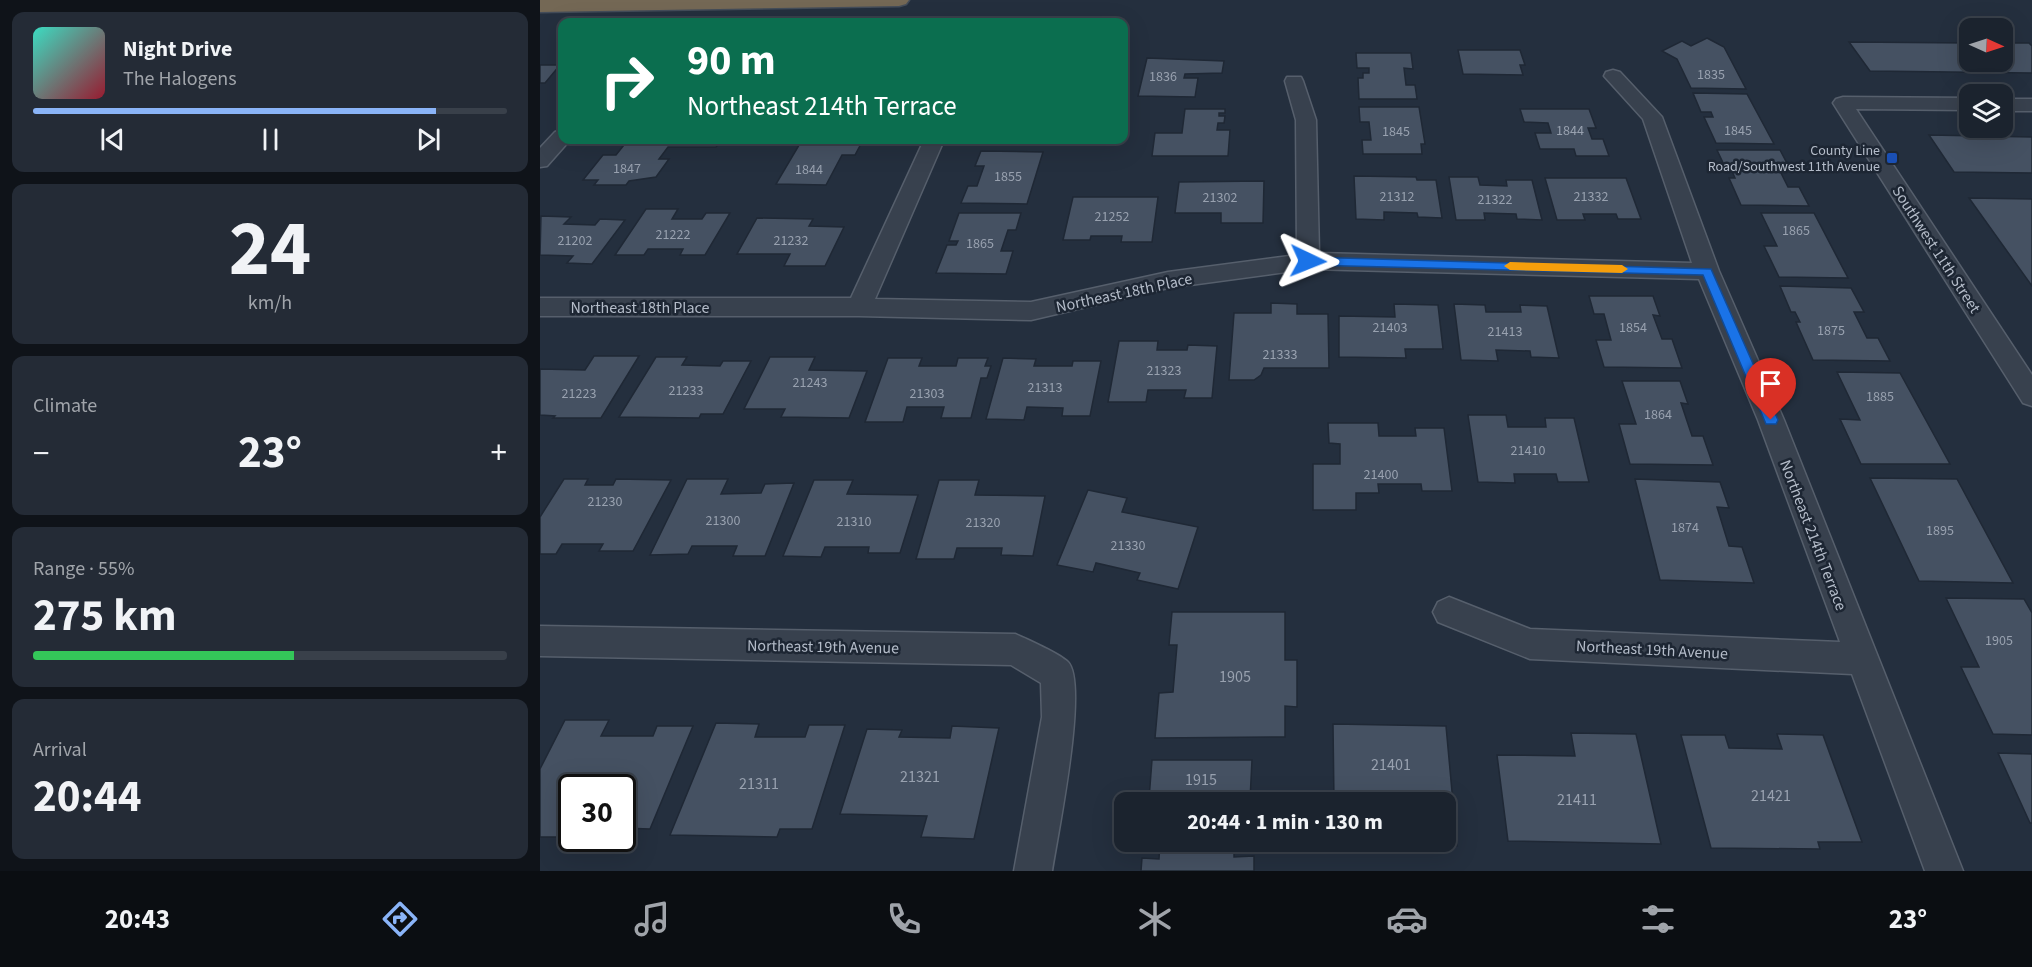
<!DOCTYPE html>
<meta charset="utf-8">
<style>
body{margin:0;font-family:"Source Sans 3",sans-serif;background:#242b36;color:#f1f3f6;height:100vh;display:flex;flex-direction:column;font-size:22px;white-space:nowrap}
*{box-sizing:border-box;margin:0}
p{font-size:20px;color:#a0a4aa}
.icon{flex:none;width:33px;height:33px;fill:none;stroke:currentColor;stroke-width:2;stroke-linecap:round;stroke-linejoin:round}
.map{position:relative;flex:1;overflow:hidden}
.drawer{display:flex;flex-direction:column;gap:12px;padding:12px;background:#0f1319;width:540px}
.drawer>*{flex:none}
.banner{position:absolute;left:18px;top:18px;width:570px;height:126px;border-radius:12px;box-shadow:0 6px 24px #0002,0 0 0 2px #39404a;background:#0b6e4f;color:#fff;overflow:hidden}
.needle{width:39px;rotate:93deg}
.tools{position:absolute;left:1419px;top:18px;display:grid;gap:12px}
.tools a{display:grid;place-items:center;width:54px;height:54px;border-radius:12px;background:#1b232e;box-shadow:0 6px 24px #0002,0 0 0 2px #39404a;font-size:30px}
.speed{position:absolute;left:18px;top:774px;display:flex;gap:12px;font-size:30px;font-weight:700;text-align:center}
.speed>*{display:grid;place-content:center;width:78px;height:78px;border-radius:50%;background:#1b232e;box-shadow:0 6px 24px #0002,0 0 0 2px #39404a;line-height:1}
.speed .limit{border:3px solid #111;border-radius:9px;background:#fff;color:#111}
.pin{position:absolute;display:grid;place-items:center;width:51px;height:51px;color:#fff;margin:-62px -26px;border-radius:50% 50% 50% 0;rotate:-45deg;box-shadow:0 0 6px #0007}
.pin .icon{rotate:45deg}
.me{position:absolute;width:66px;margin:-33px;rotate:92deg;stroke-linejoin:round;filter:drop-shadow(0 0 4px #0008)}
.turn{display:flex;align-items:center;gap:21px;height:126px;padding:0 30px;font-size:27px}
.turn .icon{width:78px;height:78px;stroke-width:2.5}
.turn b{display:block;font-size:42px;line-height:51px}
.big{font-size:45px;font-weight:700;line-height:1.1}
.drawer .widget{flex:1;display:flex;flex-direction:column;justify-content:center;gap:9px;min-width:0;padding:0 21px;border-radius:12px;background:#242b36}
.drawer .dial{align-items:center;gap:0}
.dial b{font-size:78px;line-height:1}
.song{display:flex;align-items:center;gap:18px}
.cover{width:72px;height:72px;border-radius:9px;background:linear-gradient(135deg,hsl(170 70% 55%),hsl(350 70% 35%))}
.played{height:6px;border-radius:3px;background:linear-gradient(90deg,#8ab4f8 85%,#39404a 85%)}
.keys{display:flex;justify-content:space-around;direction:ltr}
.heat{display:flex;justify-content:space-between;align-items:center;font-size:33px;direction:ltr}
.charge{height:9px;border-radius:4px;background:linear-gradient(90deg,#34c759 55%,#39404a 0)}
.trip{position:absolute;left:574px;top:792px;width:342px;height:60px;border-radius:12px;background:#1b232e;box-shadow:0 6px 24px #0002,0 0 0 2px #39404a;font-weight:700;line-height:60px;text-align:center}
.tab-bar{display:flex;height:96px;justify-content:space-around;align-items:center;background:#0b0e12;color:#a0a4aa}
.tab-bar .icon{width:42px;height:42px}
.tab-bar .active{color:#8ab4f8}
.tab-bar b{font-size:27px;color:#f1f3f6}
main{display:flex;flex:1;min-height:0}
.map>svg:first-child{display:block}
</style>
<main>
<section class="drawer">
<div class="widget">
<div class="song"><i class="cover"></i><div><b>Night Drive</b><p>The Halogens</p></div></div>
<div class="played"></div>
<div class="keys"><svg class="icon" aria-label="previous" viewBox="0 0 24 24"><path d="M18 5L8 12l10 7zM5 5v14"/></svg><svg class="icon" aria-label="pause" viewBox="0 0 24 24"><path d="M8 5v14M16 5v14"/></svg><svg class="icon" aria-label="next" viewBox="0 0 24 24"><path d="M6 5l10 7-10 7zM19 5v14"/></svg></div>
</div>
<div class="widget dial"><b>24</b><p>km/h</p></div>
<div class="widget"><p>Climate</p>
<div class="heat"><a>−</a><b class="big">23°</b><a>+</a></div>
</div>
<div class="widget"><p>Range · 55%</p><b class="big">275 km</b><div class="charge"></div></div>
<div class="widget"><p>Arrival</p><b class="big">20:44</b></div>
</section>
<div class="map">
<svg width="1492" height="871" viewBox="0 0 1492 871">
<rect width="100%" height="100%" fill="#242f3e"/>
<g fill="#455162" stroke="#1f2835" stroke-width="1.5">
<path d="M 1167,38 L 1184,47 L 1206,89 L 1151,88 L 1137,59 L 1122,51 L 1142,41 L 1151,46 Z"/>
<path d="M 1309,42 L 1430,43 L 1430,62 L 1462,62 L 1462,43 L 1489,43 L 1492,46 L 1492,73 L 1330,71 Z"/>
<path d="M 918,50 L 980,50 L 985,65 L 980,65 L 983,75 L 923,74 Z"/>
<path d="M 816,53 L 871,53 L 873,69 L 864,68 L 866,85 L 875,85 L 877,99 L 819,99 L 818,78 L 823,78 L 823,73 L 829,73 L 829,68 L 817,68 Z"/>
<path d="M 607,58 L 684,61 L 682,73 L 645,74 L 644,78 L 658,78 L 655,97 L 598,96 Z"/>
<path d="M 0,65 L 20,65 L 5,83 L 0,83 Z"/>
<path d="M 1153,93 L 1207,94 L 1234,144 L 1176,143 L 1164,117 L 1173,117 L 1171,112 L 1161,112 Z"/>
<path d="M 819,107 L 879,107 L 885,144 L 881,144 L 882,154 L 823,154 L 822,140 L 831,140 L 829,122 L 820,122 Z"/>
<path d="M 645,109 L 685,109 L 685,113 L 679,113 L 679,116 L 685,116 L 684,123 L 678,123 L 677,130 L 690,130 L 688,156 L 612,156 L 615,133 L 642,133 Z"/>
<path d="M 980,109 L 1049,109 L 1056,128 L 1048,128 L 1052,139 L 1063,139 L 1069,156 L 1036,156 L 1034,149 L 1000,149 L 995,133 L 1011,133 L 1008,123 L 984,122 Z"/>
<path d="M 1389,135 L 1492,137 L 1492,173 L 1414,172 Z"/>
<path d="M 88,140 L 182,140 L 176,147 L 128,147 L 119,159 L 129,159 L 116,177 L 89,181 L 86,185 L 54,185 L 58,180 L 43,180 L 63,155 L 76,155 Z"/>
<path d="M 262,140 L 323,140 L 315,155 L 302,155 L 286,185 L 236,184 Z"/>
<path d="M 465,140 L 528,140 L 527,144 L 463,144 Z"/>
<path d="M 1177,150 L 1240,150 L 1250,169 L 1239,169 L 1248,187 L 1259,187 L 1269,206 L 1201,205 L 1189,178 L 1195,178 L 1191,169 L 1186,169 Z"/>
<path d="M 441,151 L 503,152 L 487,204 L 421,203 L 428,186 L 437,186 L 444,166 L 435,166 Z"/>
<path d="M 814,176 L 876,177 L 877,180 L 896,180 L 902,218 L 878,217 L 877,213 L 844,212 L 844,220 L 816,219 Z"/>
<path d="M 909,177 L 938,177 L 940,185 L 967,186 L 966,180 L 992,180 L 1002,220 L 977,219 L 976,214 L 944,213 L 945,220 L 916,220 Z"/>
<path d="M 1005,178 L 1086,178 L 1101,219 L 1078,219 L 1076,214 L 1043,214 L 1045,220 L 1017,220 Z"/>
<path d="M 724,181 L 723,223 L 681,223 L 681,213 L 635,213 L 639,182 Z"/>
<path d="M 533,197 L 618,197 L 612,242 L 581,242 L 582,236 L 551,236 L 550,240 L 523,240 Z"/>
<path d="M 1429,198 L 1492,199 L 1492,286 Z"/>
<path d="M 106,209 L 138,209 L 132,219 L 162,219 L 166,213 L 190,213 L 165,255 L 140,255 L 143,249 L 108,249 L 104,255 L 75,255 Z"/>
<path d="M 419,213 L 481,213 L 476,230 L 468,230 L 461,251 L 473,251 L 466,274 L 396,273 L 407,245 L 416,245 L 418,241 L 409,241 Z"/>
<path d="M 1221,213 L 1274,213 L 1308,278 L 1239,277 L 1224,246 L 1237,246 Z"/>
<path d="M 1,216 L 31,217 L 24,224 L 55,225 L 60,219 L 85,220 L 52,264 L 27,263 L 33,256 L 0,255 Z"/>
<path d="M 217,218 L 273,219 L 269,226 L 304,227 L 285,266 L 244,266 L 250,254 L 197,254 Z"/>
<path d="M 1240,286 L 1311,288 L 1324,312 L 1314,312 L 1327,338 L 1338,338 L 1350,361 L 1273,360 L 1256,322 L 1260,322 L 1255,312 L 1251,312 Z"/>
<path d="M 1049,296 L 1113,296 L 1120,316 L 1113,315 L 1122,339 L 1132,339 L 1142,368 L 1064,367 L 1056,340 L 1071,340 L 1064,314 L 1054,314 Z"/>
<path d="M 731,303 L 757,304 L 757,314 L 788,314 L 789,368 L 724,368 L 721,375 L 714,380 L 689,380 L 694,313 L 731,313 Z"/>
<path d="M 854,304 L 898,305 L 903,349 L 865,349 L 866,358 L 799,357 L 799,316 L 855,317 Z"/>
<path d="M 914,304 L 945,305 L 946,312 L 981,312 L 980,305 L 1007,306 L 1019,358 L 991,357 L 990,351 L 956,350 L 958,361 L 921,360 Z"/>
<path d="M 579,341 L 618,341 L 617,350 L 647,350 L 648,345 L 677,346 L 672,398 L 644,398 L 646,390 L 608,390 L 606,402 L 568,402 Z"/>
<path d="M 54,356 L 99,356 L 61,418 L 13,418 L 15,416 L 0,415 L 0,369 L 45,370 Z"/>
<path d="M 116,357 L 147,357 L 142,365 L 180,366 L 183,361 L 211,361 L 183,414 L 161,414 L 159,418 L 79,417 Z"/>
<path d="M 230,357 L 275,357 L 269,370 L 327,371 L 309,418 L 241,417 L 245,409 L 204,409 Z"/>
<path d="M 348,358 L 382,358 L 379,366 L 416,366 L 418,358 L 448,358 L 445,366 L 451,366 L 447,378 L 441,378 L 431,418 L 401,418 L 404,407 L 367,407 L 363,422 L 325,422 Z"/>
<path d="M 463,358 L 496,359 L 494,366 L 532,366 L 533,361 L 561,361 L 550,416 L 522,416 L 523,408 L 487,407 L 484,420 L 446,419 Z"/>
<path d="M 1297,372 L 1360,373 L 1410,464 L 1321,464 L 1300,419 L 1320,420 Z"/>
<path d="M 1082,381 L 1140,381 L 1148,404 L 1141,403 L 1152,436 L 1163,436 L 1173,465 L 1090,464 L 1079,424 L 1096,424 Z"/>
<path d="M 928,415 L 966,415 L 968,427 L 1006,427 L 1005,418 L 1034,418 L 1049,482 L 1018,482 L 1016,474 L 974,474 L 975,483 L 938,482 Z"/>
<path d="M 788,423 L 838,423 L 839,436 L 876,436 L 875,428 L 904,428 L 912,491 L 882,491 L 881,484 L 838,484 L 839,493 L 816,493 L 816,510 L 773,510 L 773,464 L 800,464 L 800,444 L 789,443 Z"/>
<path d="M 1330,478 L 1417,479 L 1473,583 L 1379,581 Z"/>
<path d="M 24,479 L 48,479 L 45,485 L 73,485 L 76,479 L 131,480 L 93,551 L 59,551 L 63,544 L 22,544 L 16,554 L 0,554 L 0,517 Z"/>
<path d="M 147,479 L 188,479 L 181,494 L 221,493 L 225,484 L 254,483 L 225,556 L 193,556 L 197,546 L 152,546 L 148,554 L 110,555 Z"/>
<path d="M 1095,479 L 1180,482 L 1189,508 L 1177,507 L 1189,546 L 1202,547 L 1214,583 L 1120,580 Z"/>
<path d="M 274,480 L 313,480 L 307,494 L 378,495 L 360,553 L 328,553 L 329,547 L 285,547 L 281,557 L 243,556 Z"/>
<path d="M 399,480 L 439,480 L 435,495 L 505,496 L 493,556 L 461,555 L 462,548 L 417,548 L 414,559 L 376,559 Z"/>
<path d="M 548,490 L 587,498 L 582,512 L 658,527 L 638,589 L 597,580 L 600,573 L 556,563 L 553,572 L 517,565 Z"/>
<path d="M 1406,598 L 1484,599 L 1492,613 L 1492,735 L 1453,734 L 1421,667 L 1439,667 Z"/>
<path d="M 632,612 L 745,612 L 745,660 L 757,660 L 757,707 L 745,706 L 745,737 L 615,738 L 619,693 L 633,692 L 637,645 L 629,645 Z"/>
<path d="M 25,720 L 69,720 L 61,736 L 113,736 L 117,726 L 153,726 L 110,829 L 82,828 L 82,788 L 32,788 L 32,811 L 17,837 L 0,837 L 0,769 Z"/>
<path d="M 176,723 L 219,724 L 215,737 L 265,737 L 269,725 L 305,725 L 272,829 L 240,829 L 237,837 L 130,835 Z"/>
<path d="M 793,724 L 906,726 L 917,846 L 795,844 L 795,842 L 906,842 L 906,802 L 794,802 Z"/>
<path d="M 412,726 L 459,728 L 434,839 L 381,837 L 387,816 L 300,814 L 327,729 L 362,730 L 359,737 L 410,738 Z"/>
<path d="M 1031,733 L 1096,734 L 1121,844 L 968,841 L 957,755 L 1035,756 Z"/>
<path d="M 1237,734 L 1283,735 L 1322,842 L 1278,842 L 1280,849 L 1171,848 L 1141,735 L 1185,735 L 1189,748 L 1242,749 Z"/>
<path d="M 1458,753 L 1492,754 L 1492,823 L 1490,823 Z"/>
<path d="M 612,760 L 712,760 L 710,800 L 696,800 L 696,802 L 624,802 L 624,799 L 609,799 Z"/>
<path d="M 620,842 L 694,842 L 694,857 L 714,856 L 714,871 L 601,871 L 602,858 L 619,859 Z"/>
</g>
<g fill="none" stroke-linecap="round" stroke-linejoin="round">
<g stroke="#565f6c" stroke-width="3">
<g id="minor">
<path d="M 1073,70 L 1080,72 L 1122,117 L 1179,271 L 1244,420 L 1423,871 L 1385,871 L 1312,674 L 990,659 L 898,622 L 893,612 L 898,602 L 909,597 L 990,629 L 1300,642 L 1218,420 L 1159,279 L 768,269 L 628,288 L 491,320 L 319,316 L 0,316 L 0,298 L 311,298 L 384,140 L 404,140 L 335,299 L 491,302 L 628,272 L 757,255 L 756,120 L 745,81 L 747,77 L 761,77 L 763,81 L 776,120 L 779,253 L 1152,263 L 1103,119 L 1064,76 L 1066,72 Z"/>
<path d="M 1303,97 L 1430,98 L 1430,110 L 1316,109 L 1492,375 L 1492,406 L 1483,403 L 1293,103 L 1296,99 Z"/>
<rect x="1462" y="99" width="30" height="12"/>
<path d="M 22,130 L 22,140 L 30,140 L 7,166 L 0,167 L 0,148 L 15,132 Z"/>
<path d="M 0,626 L 475,634 C 487,639 520,654 528,662 C 549,684 517,837 512,871 L 474,871 L 502,717 L 501,683 L 471,665 L 0,656 Z"/>
</g>
</g>
<g stroke="#434c59" stroke-width="3">
<path id="motorway" d="M 0,0 L 369,0 L 366,4 L 359,6 L 0,12 Z"/>
</g>
<use href="#minor" fill="#38414e" fill-rule="evenodd"/>
<use href="#motorway" fill="#746855" fill-rule="evenodd"/>
</g>
<path fill="#1a73e8" stroke="#114b97" stroke-width="1.5" d="M 768,257 L 1171,269 L 1238,420 L 1236,424 L 1226,424 L 1163,275 L 768,265 L 762,261 Z"/>
<path fill="#f59e0b" d="M 970,262 L 1082,265 L 1088,269 L 1082,273 L 970,270 L 964,266 Z"/>
<rect fill="#1a4fb4" stroke="#1d2633" stroke-width="2" x="1346" y="152" width="12" height="12" rx="3"/>
<g text-anchor="middle" stroke-width="5" stroke-linejoin="round" paint-order="stroke">
<g font-size="14" fill="#98a1af">
<text x="1171" y="79">1835</text>
<text x="623" y="81">1836</text>
<text x="1030" y="135">1844</text>
<text x="1198" y="135">1845</text>
<text x="856" y="136">1845</text>
<text x="87" y="173">1847</text>
<text x="269" y="174">1844</text>
<text x="468" y="181">1855</text>
<text x="857" y="201">21312</text>
<text x="1051" y="201">21332</text>
<text x="680" y="202">21302</text>
<text x="955" y="204">21322</text>
<text x="572" y="221">21252</text>
<text x="1256" y="235">1865</text>
<text x="133" y="239">21222</text>
<text x="35" y="245">21202</text>
<text x="251" y="245">21232</text>
<text x="440" y="248">1865</text>
<text x="850" y="332">21403</text>
<text x="1093" y="332">1854</text>
<text x="1291" y="335">1875</text>
<text x="965" y="336">21413</text>
<text x="740" y="359">21333</text>
<text x="624" y="375">21323</text>
<text x="270" y="387">21243</text>
<text x="505" y="392">21313</text>
<text x="146" y="395">21233</text>
<text x="39" y="398">21223</text>
<text x="387" y="398">21303</text>
<text x="1340" y="401">1885</text>
<text x="1118" y="419">1864</text>
<text x="988" y="455">21410</text>
<text x="841" y="479">21400</text>
<text x="65" y="506">21230</text>
<text x="183" y="525">21300</text>
<text x="314" y="526">21310</text>
<text x="443" y="527">21320</text>
<text x="1145" y="532">1874</text>
<text x="1400" y="535">1895</text>
<text x="588" y="550">21330</text>
<text x="1459" y="645">1905</text>
</g>
<g font-size="14" fill="#b4bcc9" stroke="#1d2633" text-anchor="end">
<text x="1340" y="155">County Line<tspan x="1340" dy="16">Road/Southwest 11th Avenue</tspan></text>
</g>
<g font-size="16" fill="#b4bcc9" stroke="#1d2633">
<text transform="translate(1397 249) rotate(57)" y="6">Southwest 11th Street</text>
<text transform="translate(584 292) rotate(-12)" y="6">Northeast 18th Place</text>
<text x="100" y="313">Northeast 18th Place</text>
<text transform="translate(1274 535) rotate(69)" y="6">Northeast 214th Terrace</text>
<text transform="translate(283 646) rotate(1)" y="6">Northeast 19th Avenue</text>
<text transform="translate(1112 649) rotate(3)" y="6">Northeast 19th Avenue</text>
</g>
<g font-size="16" fill="#98a1af">
<text x="695" y="682">1905</text>
<text x="851" y="770">21401</text>
<text x="380" y="782">21321</text>
<text x="661" y="785">1915</text>
<text x="219" y="789">21311</text>
<text x="1231" y="801">21421</text>
<text x="1037" y="805">21411</text>
</g>
</g>
</svg>
<div class="tools">
<a><svg class="needle" viewBox="-14 -14 28 28"><path d="M0-13l5 13h-10z" fill="#e53935"/><path d="M0 13l5-13h-10z" fill="#a0a4aa"/></svg></a>
<a><svg class="icon" aria-label="layers" viewBox="0 0 24 24"><path d="M12 4l9 5-9 5-9-5zM3 14l9 5 9-5"/></svg></a>
</div>
<div class="speed"><div class="limit">30</div></div>
<div class="pin" style="left:1231px;top:420px;background:#d93025"><svg class="icon" aria-label="arrive" viewBox="0 0 24 24"><path d="M6 21V4h12l-3 4 3 4H6"/></svg></div>
<svg class="me" style="left:768px;top:261px" viewBox="-20 -20 40 40"><path d="M0-17L14 15 0 8-14 15z" fill="#1a73e8" stroke="#fff" stroke-width="4"/></svg>
<div class="trip">20:44 · 1 min · 130 m</div>
<div class="banner">
<div class="turn"><svg class="icon" aria-label="right" viewBox="0 0 24 24"><path d="M7 20v-9h11M14 6l5 5-5 5"/></svg><div><b>90 m</b>Northeast 214th Terrace</div></div>
</div>
</div>
</main>
<nav class="tab-bar">
<b>20:43</b>
<svg class="icon active" aria-label="directions" viewBox="0 0 24 24"><path d="M12 3l9 9-9 9-9-9zM9 14v-3h6M13 9l2 2-2 2"/></svg>
<svg class="icon" aria-label="music" viewBox="0 0 24 24"><path d="M9 18V5l10-2v13"/><circle cx="6" cy="18" r="3"/><circle cx="16" cy="16" r="3"/></svg>
<svg class="icon" aria-label="phone" viewBox="0 0 24 24"><path d="M5 4h4l2 5-3 2q2 4 5 5l2-3 5 2v4C11 20 4 13 5 4z"/></svg>
<svg class="icon" aria-label="climate" viewBox="0 0 24 24"><path d="M12 3v18M4 7l16 10M4 17L20 7"/></svg>
<svg class="icon" aria-label="car" viewBox="0 0 24 24"><path d="M5 17H2v-5l4-1 3-4h7l3 4 3 1v5h-3M9 17h6M6 11h13"/><circle cx="7" cy="17" r="2"/><circle cx="17" cy="17" r="2"/></svg>
<svg class="icon" aria-label="filters" viewBox="0 0 24 24"><path d="M4 7h16M4 17h16"/><circle cx="9" cy="7" r="2"/><circle cx="15" cy="17" r="2"/></svg>
<b>23°</b>
</nav>
